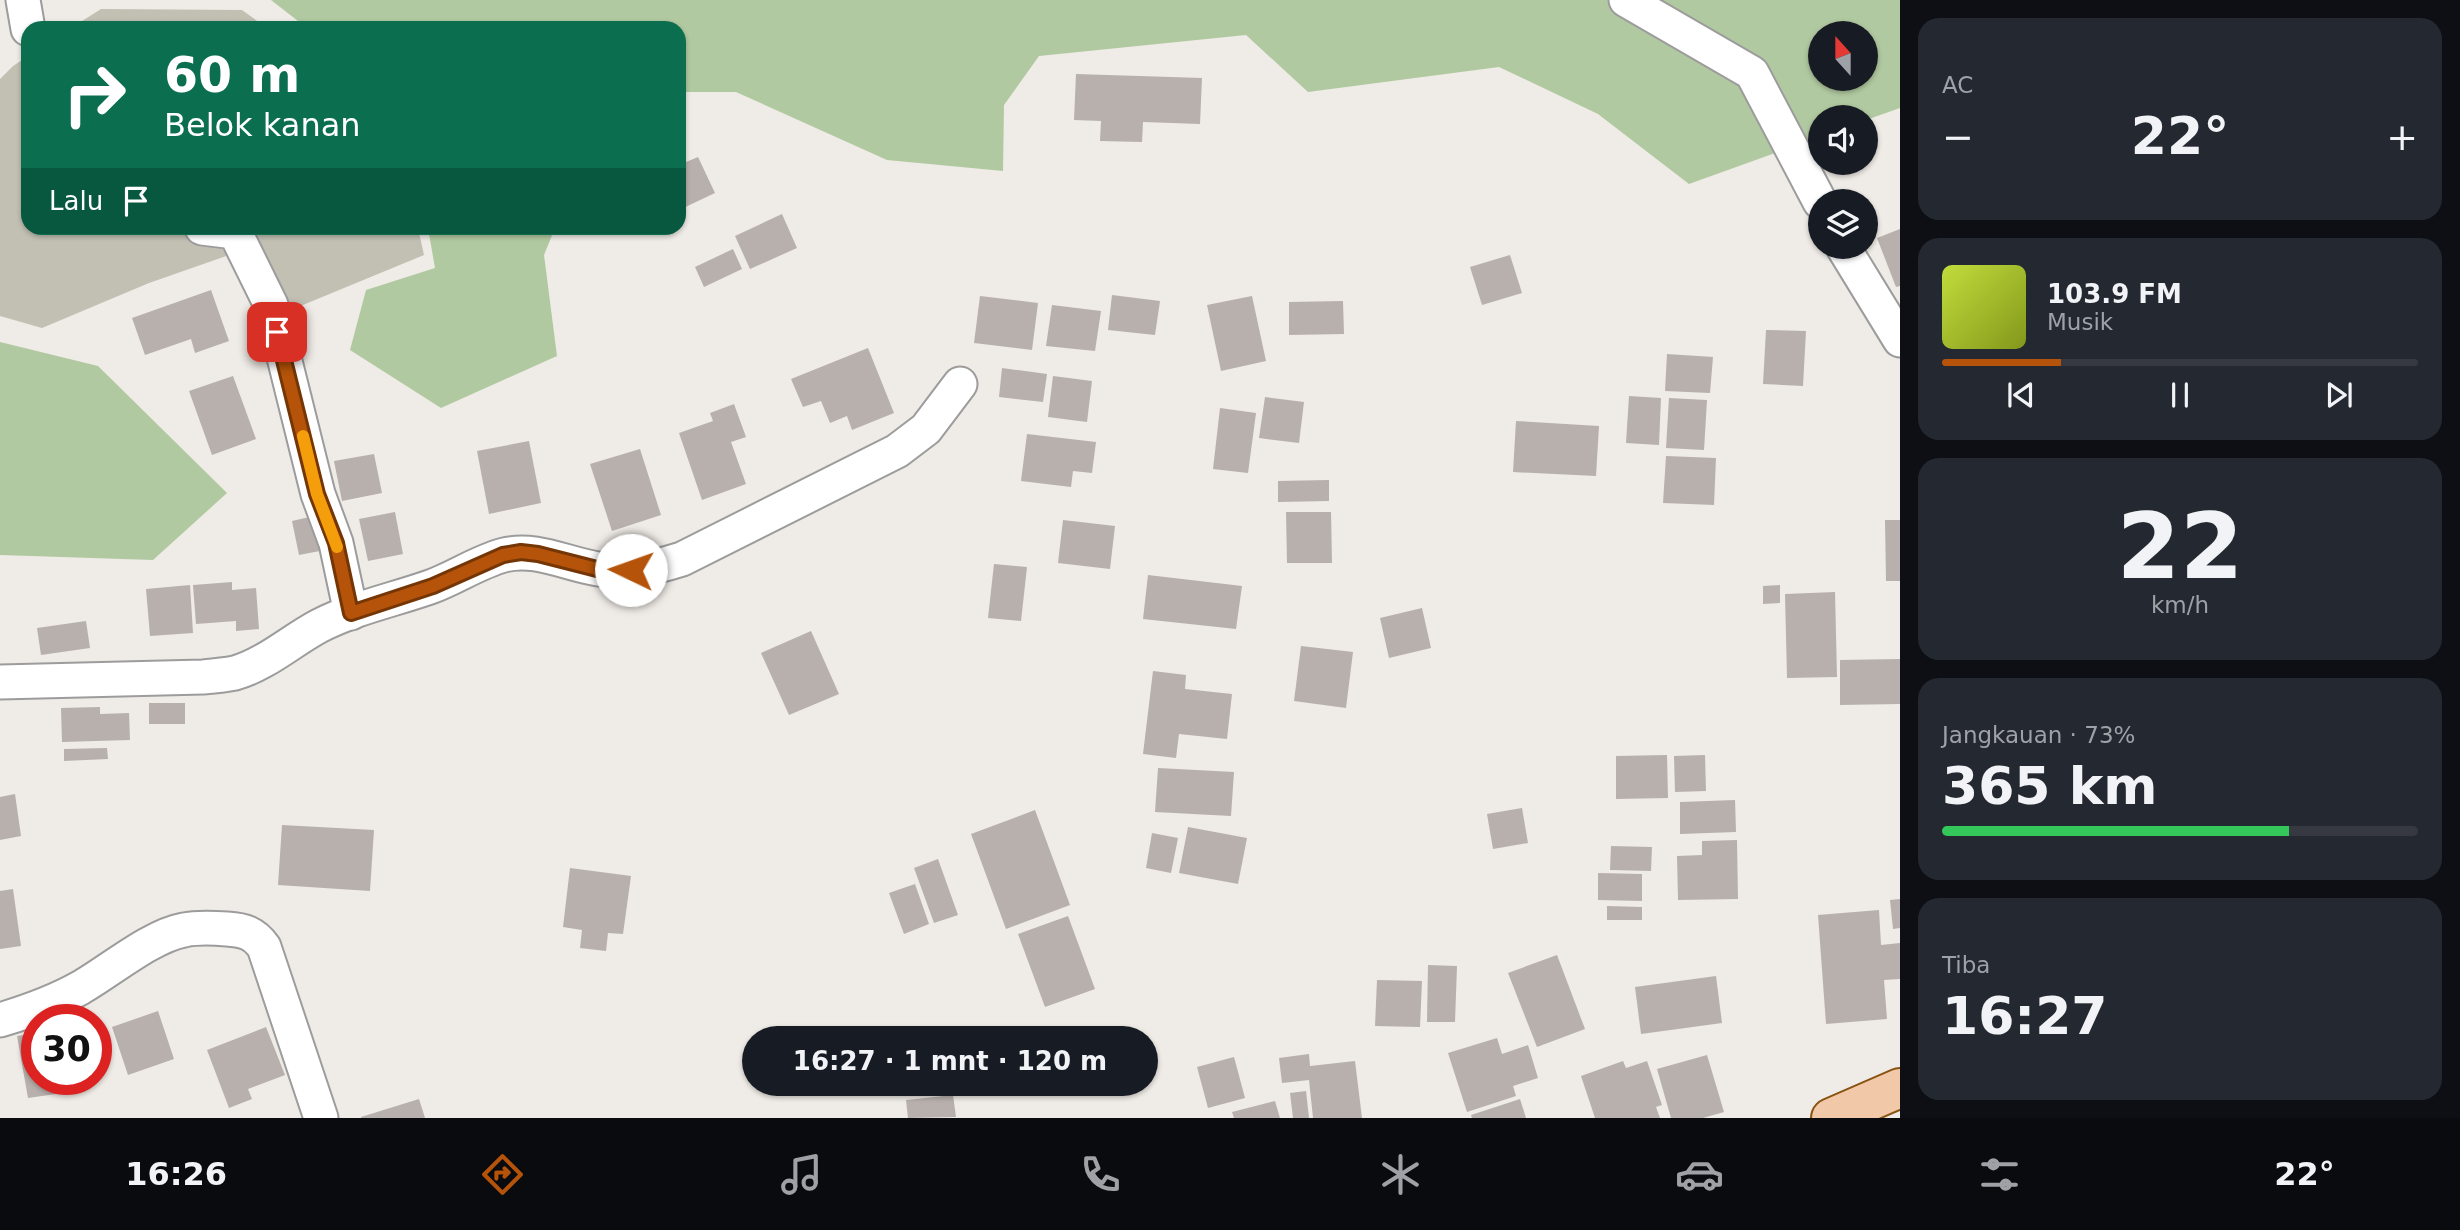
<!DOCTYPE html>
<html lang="id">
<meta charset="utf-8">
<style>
body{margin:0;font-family:"DejaVu Sans",sans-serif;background:#242831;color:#f1f3f6;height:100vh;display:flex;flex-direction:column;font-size:26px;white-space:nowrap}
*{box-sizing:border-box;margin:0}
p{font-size:23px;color:#9ea1a6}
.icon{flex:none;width:38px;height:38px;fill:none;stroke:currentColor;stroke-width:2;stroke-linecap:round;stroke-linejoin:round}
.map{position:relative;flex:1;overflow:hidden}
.sheet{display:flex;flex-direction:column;gap:18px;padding:18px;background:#0d0f14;width:560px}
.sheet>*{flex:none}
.top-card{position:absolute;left:21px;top:21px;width:665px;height:214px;border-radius:21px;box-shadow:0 2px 5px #0004;background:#0b6e4f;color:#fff;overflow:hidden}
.needle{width:46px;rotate:339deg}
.controls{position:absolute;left:1808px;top:21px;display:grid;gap:14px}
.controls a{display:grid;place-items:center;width:70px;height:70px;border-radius:50%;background:#171b24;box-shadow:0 2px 5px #0004;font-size:35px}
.speed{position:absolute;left:21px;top:1004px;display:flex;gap:14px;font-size:35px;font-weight:700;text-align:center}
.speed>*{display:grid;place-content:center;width:91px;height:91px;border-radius:50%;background:#171b24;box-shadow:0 2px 5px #0004;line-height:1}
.speed .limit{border:10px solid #d22;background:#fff;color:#111}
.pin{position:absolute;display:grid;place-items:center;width:60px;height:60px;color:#fff;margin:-30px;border-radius:14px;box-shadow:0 4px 10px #0006}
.me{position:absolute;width:77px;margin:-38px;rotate:273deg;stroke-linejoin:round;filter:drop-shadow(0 0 5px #0008)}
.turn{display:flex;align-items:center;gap:24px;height:147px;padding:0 28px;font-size:32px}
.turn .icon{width:91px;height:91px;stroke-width:2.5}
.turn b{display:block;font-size:49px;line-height:60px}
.then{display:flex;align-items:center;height:66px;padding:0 28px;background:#0003;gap:14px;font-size:26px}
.big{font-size:52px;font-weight:600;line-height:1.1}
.sheet .card{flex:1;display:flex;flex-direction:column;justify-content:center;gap:10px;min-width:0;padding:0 24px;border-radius:21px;background:#242831}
.sheet .dial{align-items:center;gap:0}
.dial b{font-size:91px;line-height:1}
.song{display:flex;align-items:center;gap:21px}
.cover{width:84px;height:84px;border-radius:10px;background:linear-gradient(135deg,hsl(70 70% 55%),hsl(70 70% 35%))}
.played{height:7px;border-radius:4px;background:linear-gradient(90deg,#b45309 25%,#363941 25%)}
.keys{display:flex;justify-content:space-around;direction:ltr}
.heat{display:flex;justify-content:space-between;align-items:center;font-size:38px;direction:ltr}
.charge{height:10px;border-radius:5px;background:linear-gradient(90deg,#34c759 73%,#363941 0)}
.trip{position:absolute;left:742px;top:1026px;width:416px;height:70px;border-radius:35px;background:#171b24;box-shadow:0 2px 5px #0004;font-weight:600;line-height:70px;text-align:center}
.dock{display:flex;height:112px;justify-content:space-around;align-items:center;background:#090b0e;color:#9ea1a6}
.dock .icon{width:49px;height:49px}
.dock .on{color:#b45309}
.dock b{font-size:32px;color:#f1f3f6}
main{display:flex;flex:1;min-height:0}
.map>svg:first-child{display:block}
</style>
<main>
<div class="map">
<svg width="1900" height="1118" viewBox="0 0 1900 1118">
<rect width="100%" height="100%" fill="#efebe6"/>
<g fill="#c2c0b3">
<path d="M 101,9 L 242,10 L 267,28 L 71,28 Z"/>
<path d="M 28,56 L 28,228 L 418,228 L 424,255 L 281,314 L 232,254 L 149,283 L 42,328 L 0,316 L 0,79 L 13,66 Z"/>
</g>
<g fill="#b1c9a0" fill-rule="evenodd">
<path d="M 271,0 L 1900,0 L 1900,108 L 1866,120 L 1866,117 L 1820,117 L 1820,137 L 1689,184 L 1598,114 L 1499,67 L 1308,92 L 1246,35 L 1039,56 L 1004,105 L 1003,171 L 887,160 L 736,92 L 679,92 L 679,28 L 307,28 ZM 1820,33 L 1866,33 L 1866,79 L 1820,79 Z"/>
<path d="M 428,228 L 555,228 L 544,255 L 557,356 L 441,408 L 350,350 L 366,290 L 435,268 Z"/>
<path d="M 0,342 L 98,366 L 227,493 L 153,560 L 0,555 Z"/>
</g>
<g fill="#b8b0ac">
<path d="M 1076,74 L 1202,78 L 1200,124 L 1143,122 L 1142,142 L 1100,141 L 1101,121 L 1074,120 Z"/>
<path d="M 698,157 L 715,193 L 679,210 L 679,165 Z"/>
<path d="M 782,214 L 797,248 L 750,269 L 735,236 Z"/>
<path d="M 1900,229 L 1900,286 L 1896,287 L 1877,238 Z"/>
<path d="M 733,249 L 742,269 L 704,287 L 695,267 Z"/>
<path d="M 1510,255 L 1522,293 L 1482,305 L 1470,267 Z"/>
<path d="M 211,290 L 229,341 L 195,353 L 191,339 L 145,355 L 132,318 Z"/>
<path d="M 1112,295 L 1160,301 L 1155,335 L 1108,330 Z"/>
<path d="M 980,296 L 1038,303 L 1032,350 L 974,343 Z"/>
<path d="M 1252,296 L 1266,361 L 1221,371 L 1207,305 Z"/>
<path d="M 1343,301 L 1344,334 L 1289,335 L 1289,302 Z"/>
<path d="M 1052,305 L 1101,311 L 1095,351 L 1046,346 Z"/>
<path d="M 1766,330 L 1806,331 L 1803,386 L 1763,384 Z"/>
<path d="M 868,348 L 894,413 L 852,430 L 847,416 L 830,423 L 821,401 L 803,407 L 791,379 Z"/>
<path d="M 1667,354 L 1713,357 L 1710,393 L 1665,391 Z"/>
<path d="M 1002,368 L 1047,374 L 1043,402 L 999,397 Z"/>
<path d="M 233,376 L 256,439 L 212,455 L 189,391 Z"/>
<path d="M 1053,376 L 1092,381 L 1087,422 L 1048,417 Z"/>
<path d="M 1629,396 L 1661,398 L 1659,445 L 1626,443 Z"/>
<path d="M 1265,397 L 1304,402 L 1299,443 L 1259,438 Z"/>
<path d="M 1669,398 L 1707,400 L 1704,450 L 1666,448 Z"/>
<path d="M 734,404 L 746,437 L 731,442 L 746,484 L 702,500 L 679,433 L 713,421 L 710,413 Z"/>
<path d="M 1220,408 L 1256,413 L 1248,473 L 1213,469 Z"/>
<path d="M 1516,421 L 1599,426 L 1596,476 L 1513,472 Z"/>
<path d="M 1027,434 L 1096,442 L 1092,473 L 1073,471 L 1071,487 L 1021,481 Z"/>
<path d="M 529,441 L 541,503 L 489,514 L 477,451 Z"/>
<path d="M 640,449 L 661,515 L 612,531 L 590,464 Z"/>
<path d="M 374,454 L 382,493 L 342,501 L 334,461 Z"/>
<path d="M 1666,456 L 1716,458 L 1714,505 L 1663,503 Z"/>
<path d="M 1329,480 L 1329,501 L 1278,502 L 1278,481 Z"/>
<path d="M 395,512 L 403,554 L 368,561 L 359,519 Z"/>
<path d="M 1286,512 L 1331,512 L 1332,563 L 1287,563 Z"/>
<path d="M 318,515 L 325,550 L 299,555 L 292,521 Z"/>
<path d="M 1063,520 L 1115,526 L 1110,569 L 1058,563 Z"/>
<path d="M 1885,520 L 1900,520 L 1900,581 L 1886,581 Z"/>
<path d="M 994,564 L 1027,567 L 1021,621 L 988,618 Z"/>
<path d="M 1148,575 L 1242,586 L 1236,629 L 1143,619 Z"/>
<path d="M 232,582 L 232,590 L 256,588 L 259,629 L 236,631 L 236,621 L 196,624 L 193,585 Z"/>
<path d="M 190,585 L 193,633 L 150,636 L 146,589 Z"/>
<path d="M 1780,585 L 1780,603 L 1763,604 L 1763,586 Z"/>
<path d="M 1835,592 L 1837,677 L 1787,678 L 1785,594 Z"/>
<path d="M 1422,608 L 1431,648 L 1389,658 L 1380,618 Z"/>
<path d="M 86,621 L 90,648 L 41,655 L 37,628 Z"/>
<path d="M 811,631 L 839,694 L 789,715 L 761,653 Z"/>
<path d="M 1301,646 L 1353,652 L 1346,708 L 1294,701 Z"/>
<path d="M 1900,659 L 1900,704 L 1840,705 L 1840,660 Z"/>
<path d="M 1153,671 L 1186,675 L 1185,689 L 1232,694 L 1227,739 L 1179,734 L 1176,758 L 1143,754 Z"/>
<rect x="149" y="703" width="36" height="21"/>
<path d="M 100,707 L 100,714 L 129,713 L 130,740 L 62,742 L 61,708 Z"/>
<path d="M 107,748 L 108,759 L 64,761 L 64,749 Z"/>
<path d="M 1667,755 L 1668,798 L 1616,799 L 1616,756 Z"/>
<path d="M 1705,755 L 1706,791 L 1675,792 L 1674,756 Z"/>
<path d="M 1158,768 L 1234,772 L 1231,816 L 1155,812 Z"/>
<path d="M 15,794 L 21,836 L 0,840 L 0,797 Z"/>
<path d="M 1735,800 L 1736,832 L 1680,834 L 1680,802 Z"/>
<path d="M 1522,808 L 1528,843 L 1493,849 L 1487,814 Z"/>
<path d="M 1035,810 L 1070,905 L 1006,929 L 971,834 Z"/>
<path d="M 282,825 L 374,830 L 370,891 L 278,885 Z"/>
<path d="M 1188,827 L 1247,838 L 1238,884 L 1179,873 Z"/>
<path d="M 1152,833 L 1178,838 L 1171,873 L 1146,868 Z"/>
<path d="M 1737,840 L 1738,899 L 1678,900 L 1677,856 L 1702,855 L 1702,841 Z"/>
<path d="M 1611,846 L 1652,847 L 1651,871 L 1610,870 Z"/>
<path d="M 938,859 L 958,915 L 934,923 L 914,868 Z"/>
<path d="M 570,868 L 631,876 L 623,934 L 608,933 L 606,951 L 580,948 L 582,930 L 563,927 Z"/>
<path d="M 1598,873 L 1642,874 L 1642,901 L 1598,900 Z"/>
<path d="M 915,884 L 929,924 L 904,934 L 889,893 Z"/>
<path d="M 13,889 L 21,946 L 0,949 L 0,891 Z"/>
<path d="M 1900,899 L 1900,928 L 1893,929 L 1890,900 Z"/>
<path d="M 1607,906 L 1642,907 L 1642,920 L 1607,920 Z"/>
<path d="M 1879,910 L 1881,945 L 1900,943 L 1900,979 L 1884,980 L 1887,1019 L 1826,1024 L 1818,915 Z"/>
<path d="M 1068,916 L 1095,989 L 1045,1007 L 1018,934 Z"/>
<path d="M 1557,955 L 1585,1029 L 1537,1047 L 1508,973 Z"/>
<path d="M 1428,965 L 1457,966 L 1455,1022 L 1427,1022 Z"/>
<path d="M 1716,976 L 1722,1023 L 1641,1034 L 1635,987 Z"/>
<path d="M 1377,980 L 1422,981 L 1420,1027 L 1375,1026 Z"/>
<path d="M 158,1011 L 174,1059 L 128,1075 L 112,1027 Z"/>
<path d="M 266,1027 L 285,1075 L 248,1089 L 252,1099 L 229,1108 L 207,1050 Z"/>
<path d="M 37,1033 L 37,1080 L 75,1080 L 77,1091 L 28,1098 L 17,1036 Z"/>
<path d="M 1497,1038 L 1502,1054 L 1528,1045 L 1538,1078 L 1513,1086 L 1516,1096 L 1467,1112 L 1448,1053 Z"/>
<path d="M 1309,1054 L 1310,1066 L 1355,1061 L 1362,1118 L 1313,1118 L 1309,1080 L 1282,1083 L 1279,1058 Z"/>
<path d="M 1707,1055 L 1724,1112 L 1703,1118 L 1671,1118 L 1657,1069 Z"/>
<path d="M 1234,1057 L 1245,1098 L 1208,1108 L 1197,1067 Z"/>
<path d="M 1623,1061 L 1626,1068 L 1647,1061 L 1662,1105 L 1656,1107 L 1660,1118 L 1595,1118 L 1581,1076 Z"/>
<path d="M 1306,1091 L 1309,1118 L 1293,1118 L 1290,1093 Z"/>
<path d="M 953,1095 L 956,1117 L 908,1118 L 906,1100 Z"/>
<path d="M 419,1099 L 425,1118 L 361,1118 L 361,1117 Z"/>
<path d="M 1520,1099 L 1526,1118 L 1472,1118 L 1471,1115 Z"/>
<path d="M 1275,1101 L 1280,1118 L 1234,1118 L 1232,1112 Z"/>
</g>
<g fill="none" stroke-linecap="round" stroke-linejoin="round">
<g stroke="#9c9c9c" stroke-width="37">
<g id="street">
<path d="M 23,0 L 28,29"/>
<path d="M 1626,0 L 1752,73 L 1820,202"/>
<path d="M 202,228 L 235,232 L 271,305 L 318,494 L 336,543 L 351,613"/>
<path d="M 1843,247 L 1900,340"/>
<path d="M 0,682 L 203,677 C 214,676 225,675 235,673 C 266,664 291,641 319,626 C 354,608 393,600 430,587 C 455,578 478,562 504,555 C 536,547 566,564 598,569 C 631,573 650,569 682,559 L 897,451 L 926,429 L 960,384"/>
<path d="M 0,1020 C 27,1012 55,1002 80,988 C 110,971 151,936 184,930 C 198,927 214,928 227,929 C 244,930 254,933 264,947 L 321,1118"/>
</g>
</g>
<g stroke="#895311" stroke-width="42">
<path id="primary" d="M 1831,1118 L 1900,1088"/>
</g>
<use href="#street" stroke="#fff" stroke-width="33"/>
<use href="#primary" stroke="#f1c9a9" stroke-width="38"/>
</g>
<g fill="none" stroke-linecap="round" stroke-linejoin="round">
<g stroke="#753606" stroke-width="18">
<path id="route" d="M 277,332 L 317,494 L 336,543 L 351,613 L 433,586 L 503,555 L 521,552 L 538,554 L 597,569 L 631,570"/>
</g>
<use href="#route" stroke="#b45309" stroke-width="12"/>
<path stroke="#f59e0b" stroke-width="12" d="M 303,436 L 317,494 L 337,547"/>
</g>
</svg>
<div class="controls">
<a><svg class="needle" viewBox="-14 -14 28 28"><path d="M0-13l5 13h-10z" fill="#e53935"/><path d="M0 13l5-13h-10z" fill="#9ea1a6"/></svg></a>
<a><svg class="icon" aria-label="sound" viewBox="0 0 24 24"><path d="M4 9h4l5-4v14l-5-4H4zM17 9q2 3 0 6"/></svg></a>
<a><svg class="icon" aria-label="layers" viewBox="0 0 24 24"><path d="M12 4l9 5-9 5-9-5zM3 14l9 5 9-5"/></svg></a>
</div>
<div class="speed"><div class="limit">30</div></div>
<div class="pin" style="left:277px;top:332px;background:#d93025"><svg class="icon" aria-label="arrive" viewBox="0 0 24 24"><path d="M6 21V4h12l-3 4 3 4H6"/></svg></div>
<svg class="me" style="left:631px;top:570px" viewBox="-20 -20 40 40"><circle r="19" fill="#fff"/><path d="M0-13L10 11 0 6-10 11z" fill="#b45309"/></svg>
<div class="trip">16:27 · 1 mnt · 120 m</div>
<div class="top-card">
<div class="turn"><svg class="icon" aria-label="right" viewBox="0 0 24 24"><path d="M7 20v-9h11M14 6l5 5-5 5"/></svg><div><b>60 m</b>Belok kanan</div></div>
<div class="then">Lalu<svg class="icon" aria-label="arrive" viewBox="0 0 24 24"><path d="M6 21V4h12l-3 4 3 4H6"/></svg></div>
</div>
</div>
<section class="sheet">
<div class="card"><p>AC</p>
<div class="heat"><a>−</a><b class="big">22°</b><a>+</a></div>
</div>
<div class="card">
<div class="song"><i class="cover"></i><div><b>103.9 FM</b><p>Musik</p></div></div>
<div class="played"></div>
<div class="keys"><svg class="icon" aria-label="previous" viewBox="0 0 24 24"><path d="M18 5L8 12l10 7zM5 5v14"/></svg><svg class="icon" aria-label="pause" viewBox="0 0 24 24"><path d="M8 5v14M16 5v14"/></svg><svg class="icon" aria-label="next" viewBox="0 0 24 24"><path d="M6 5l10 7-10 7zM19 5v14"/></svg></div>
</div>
<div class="card dial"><b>22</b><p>km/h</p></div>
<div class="card"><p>Jangkauan · 73%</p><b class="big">365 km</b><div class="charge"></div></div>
<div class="card"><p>Tiba</p><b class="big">16:27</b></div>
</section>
</main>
<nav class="dock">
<b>16:26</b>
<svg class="icon on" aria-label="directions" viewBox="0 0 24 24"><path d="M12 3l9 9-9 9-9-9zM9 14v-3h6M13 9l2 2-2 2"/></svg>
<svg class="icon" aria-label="music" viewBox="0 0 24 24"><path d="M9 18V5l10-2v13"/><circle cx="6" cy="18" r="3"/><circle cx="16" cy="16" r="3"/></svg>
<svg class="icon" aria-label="phone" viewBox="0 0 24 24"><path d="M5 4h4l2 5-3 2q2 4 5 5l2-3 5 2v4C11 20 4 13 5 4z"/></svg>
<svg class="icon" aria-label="climate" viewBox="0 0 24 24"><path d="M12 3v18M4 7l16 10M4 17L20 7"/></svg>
<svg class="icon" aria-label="car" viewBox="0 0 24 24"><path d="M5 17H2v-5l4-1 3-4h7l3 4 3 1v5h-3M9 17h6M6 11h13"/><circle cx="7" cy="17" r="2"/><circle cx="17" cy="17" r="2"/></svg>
<svg class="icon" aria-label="filters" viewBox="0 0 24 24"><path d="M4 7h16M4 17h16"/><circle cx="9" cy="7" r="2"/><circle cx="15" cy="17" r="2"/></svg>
<b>22°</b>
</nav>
